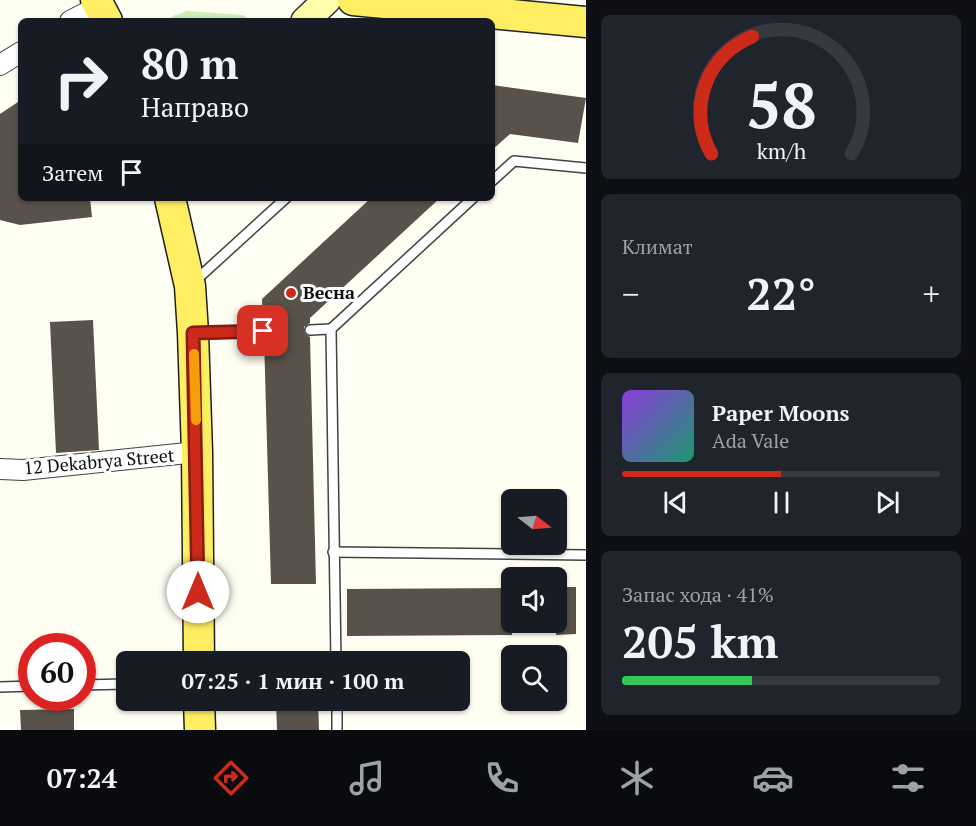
<!DOCTYPE html>
<html lang="ru">
<meta charset="utf-8">
<style>
body{margin:0;font-family:"PT Serif",serif;background:#20242c;color:#f1f3f6;height:100vh;display:flex;flex-direction:column;font-size:22px;white-space:nowrap}
*{box-sizing:border-box;margin:0}
p{font-size:20px;color:#9ea1a6}
.icon{flex:none;width:33px;height:33px;fill:none;stroke:currentColor;stroke-width:2;stroke-linecap:round;stroke-linejoin:round}
.map{position:relative;flex:1;overflow:hidden}
.side{display:flex;flex-direction:column;gap:15px;padding:15px;background:#0d0f14;width:390px}
.side>*{flex:none}
.guide{position:absolute;left:18px;top:18px;width:477px;height:183px;border-radius:9px;box-shadow:0 2px 4px #0004;background:#171b24;color:#f1f3f6;overflow:hidden}
.needle{width:39px;rotate:107deg}
.tools{position:absolute;left:501px;top:489px;display:grid;gap:12px}
.tools a{display:grid;place-items:center;width:66px;height:66px;border-radius:9px;background:#171b24;box-shadow:0 2px 4px #0004;font-size:30px}
.speed{position:absolute;left:18px;top:633px;display:flex;gap:12px;font-size:30px;font-weight:700;text-align:center}
.speed>*{display:grid;place-content:center;width:78px;height:78px;border-radius:50%;background:#171b24;box-shadow:0 2px 4px #0004;line-height:1}
.speed .limit{border:9px solid #d22;background:#fff;color:#111}
.pin{position:absolute;display:grid;place-items:center;width:51px;height:51px;color:#fff;margin:-26px;border-radius:12px;box-shadow:0 3px 9px #0006}
.me{position:absolute;width:66px;margin:-33px;rotate:0deg;stroke-linejoin:round;filter:drop-shadow(0 0 4px #0008)}
.turn{display:flex;align-items:center;gap:21px;height:126px;padding:0 24px;font-size:27px}
.turn .icon{width:78px;height:78px;stroke-width:2.5}
.turn b{display:block;font-size:42px;line-height:51px}
.then{display:flex;align-items:center;height:57px;padding:0 24px;background:#0003;gap:12px;font-size:22px}
.big{font-size:45px;font-weight:700;line-height:1.1}
.side .widget{flex:1;display:flex;flex-direction:column;justify-content:center;gap:9px;min-width:0;padding:0 21px;border-radius:9px;background:#20242c}
.side .dial{align-items:center;gap:0}
.dial svg{height:156px;overflow:visible;fill:none;stroke:#363941;stroke-width:7;stroke-linecap:round;text-anchor:middle}
.dial text{fill:#f1f3f6;stroke:none}
.song{display:flex;align-items:center;gap:18px}
.cover{width:72px;height:72px;border-radius:9px;background:linear-gradient(135deg,hsl(270 70% 55%),hsl(160 70% 35%))}
.played{height:6px;border-radius:3px;background:linear-gradient(90deg,#cd2a1a 50%,#363941 50%)}
.keys{display:flex;justify-content:space-around;direction:ltr}
.heat{display:flex;justify-content:space-between;align-items:center;font-size:33px;direction:ltr}
.charge{height:9px;border-radius:4px;background:linear-gradient(90deg,#34c759 41%,#363941 0)}
.trip{position:absolute;left:116px;top:651px;width:354px;height:60px;border-radius:9px;background:#171b24;box-shadow:0 2px 4px #0004;font-weight:700;line-height:60px;text-align:center}
.menu{display:flex;height:96px;justify-content:space-around;align-items:center;background:#090b0e;color:#9ea1a6}
.menu .icon{width:42px;height:42px}
.menu .selected{color:#cd2a1a}
.menu b{font-size:27px;color:#f1f3f6}
main{display:flex;flex:1;min-height:0}
.map>svg:first-child{display:block}
</style>
<main>
<div class="map">
<svg width="586" height="730" viewBox="0 0 586 730">
<rect width="100%" height="100%" fill="#fffef2"/>
<path fill="#cceeb7" d="M 187,11 L 243,15 L 251,21 L 167,21 L 173,16 Z"/>
<g fill="#59524b">
<path d="M 492,85 L 586,98 L 578,143 L 510,134 L 492,150 Z"/>
<path d="M 21,100 L 21,198 L 90,198 L 92,217 L 20,225 L 0,220 L 0,114 Z"/>
<path d="M 371,198 L 440,198 L 310,318 L 310,323 L 304,327 L 305,334 L 310,337 L 316,584 L 271,584 L 264,338 L 269,335 L 270,330 L 267,325 L 263,324 L 262,299 Z"/>
<path d="M 93,320 L 99,450 L 56,453 L 50,322 Z"/>
<path d="M 556,587 L 576,587 L 576,634 L 556,635 Z"/>
<path d="M 512,588 L 512,635 L 347,636 L 347,589 Z"/>
<path d="M 276,700 L 318,700 L 319,730 L 277,730 Z"/>
<path d="M 74,709 L 74,730 L 21,730 L 20,710 Z"/>
</g>
<g fill="none" stroke-linecap="round" stroke-linejoin="round">
<g stroke="#424242" stroke-width="12">
<g id="service">
<path d="M 492,181 L 514,161 L 586,168"/>
<path d="M 195,281 L 286,198"/>
<path d="M 310,330 L 331,329"/>
<path d="M 196,333 L 263,331"/>
<path d="M 333,552 L 586,555"/>
<path d="M 336,662 L 331,329 L 473,198"/>
<path d="M 82,685 L 126,684"/>
<path d="M 0,687 L 32,686"/>
<path d="M 337,700 L 337,730"/>
</g>
</g>
<g stroke="#424242" stroke-width="22">
<g id="minor">
<path d="M 70,21 L 99,6"/>
<path d="M 0,65 L 21,52"/>
<path d="M 0,469 L 23,470 L 197,452"/>
</g>
</g>
<g stroke="#313131" stroke-width="30">
<path id="secondary" d="M 305,21 L 327,0"/>
</g>
<g stroke="#202020" stroke-width="33">
<g id="primary">
<path d="M 96,0 L 107,21"/>
<path d="M 353,0 L 586,22"/>
<path d="M 170,198 L 190,286 L 193,333 L 197,452 L 199,662"/>
<path d="M 199,700 L 200,730"/>
</g>
</g>
<use href="#service" stroke="#fff" stroke-width="9"/>
<use href="#minor" stroke="#fff" stroke-width="20"/>
<use href="#secondary" stroke="#fdffad" stroke-width="27"/>
<use href="#primary" stroke="#ffee62" stroke-width="30"/>
</g>
<g fill="none" stroke-linecap="round" stroke-linejoin="round">
<g stroke="#851b11" stroke-width="15">
<path id="route" d="M 198,592 L 193,333 L 263,331"/>
</g>
<use href="#route" stroke="#cd2a1a" stroke-width="10"/>
<path stroke="#f59e0b" stroke-width="10" d="M 194,354 L 196,420"/>
</g>
<circle fill="#cd2a1a" stroke="#fff" stroke-width="2" cx="291" cy="293" r="6"/>
<g text-anchor="middle" stroke-width="6" stroke-linejoin="round" paint-order="stroke">
<g font-size="18" font-weight="bold" fill="#0f0f0f" stroke="#fff" text-anchor="start">
<text x="303" y="299">Весна</text>
</g>
<g font-size="18" fill="#0f0f0f" stroke="#fff">
<text transform="translate(99 462) rotate(-5)" y="6">12 Dekabrya Street</text>
</g>
</g>
</svg>
<div class="tools">
<a><svg class="needle" viewBox="-14 -14 28 28"><path d="M0-13l5 13h-10z" fill="#e53935"/><path d="M0 13l5-13h-10z" fill="#9ea1a6"/></svg></a>
<a><svg class="icon" aria-label="sound" viewBox="0 0 24 24"><path d="M4 9h4l5-4v14l-5-4H4zM17 9q2 3 0 6"/></svg></a>
<a><svg class="icon" aria-label="search" viewBox="0 0 24 24"><circle cx="10" cy="10" r="6"/><path d="M15 15l6 6"/></svg></a>
</div>
<div class="speed"><div class="limit">60</div></div>
<div class="pin" style="left:263px;top:331px;background:#d93025"><svg class="icon" aria-label="arrive" viewBox="0 0 24 24"><path d="M6 21V4h12l-3 4 3 4H6"/></svg></div>
<svg class="me" style="left:198px;top:592px" viewBox="-20 -20 40 40"><circle r="19" fill="#fff"/><path d="M0-13L10 11 0 6-10 11z" fill="#cd2a1a"/></svg>
<div class="trip">07:25 · 1 мин · 100 m</div>
<div class="guide">
<div class="turn"><svg class="icon" aria-label="right" viewBox="0 0 24 24"><path d="M7 20v-9h11M14 6l5 5-5 5"/></svg><div><b>80 m</b>Направо</div></div>
<div class="then">Затем<svg class="icon" aria-label="arrive" viewBox="0 0 24 24"><path d="M6 21V4h12l-3 4 3 4H6"/></svg></div>
</div>
</div>
<section class="side">
<div class="widget dial"><svg viewBox="0 0 100 80">
<path d="M14 69A42 42 0 1 1 86 69"/>
<path d="M14 69A42 42 0 0 1 35 9" stroke="#cd2a1a"/>
<text x="50" y="56" font-size="32" font-weight="700">58</text>
<text x="50" y="72" font-size="11">km/h</text>
</svg></div>
<div class="widget"><p>Климат</p>
<div class="heat"><a>−</a><b class="big">22°</b><a>+</a></div>
</div>
<div class="widget">
<div class="song"><i class="cover"></i><div><b>Paper Moons</b><p>Ada Vale</p></div></div>
<div class="played"></div>
<div class="keys"><svg class="icon" aria-label="previous" viewBox="0 0 24 24"><path d="M18 5L8 12l10 7zM5 5v14"/></svg><svg class="icon" aria-label="pause" viewBox="0 0 24 24"><path d="M8 5v14M16 5v14"/></svg><svg class="icon" aria-label="next" viewBox="0 0 24 24"><path d="M6 5l10 7-10 7zM19 5v14"/></svg></div>
</div>
<div class="widget"><p>Запас хода · 41%</p><b class="big">205 km</b><div class="charge"></div></div>
</section>
</main>
<nav class="menu">
<b>07:24</b>
<svg class="icon selected" aria-label="directions" viewBox="0 0 24 24"><path d="M12 3l9 9-9 9-9-9zM9 14v-3h6M13 9l2 2-2 2"/></svg>
<svg class="icon" aria-label="music" viewBox="0 0 24 24"><path d="M9 18V5l10-2v13"/><circle cx="6" cy="18" r="3"/><circle cx="16" cy="16" r="3"/></svg>
<svg class="icon" aria-label="phone" viewBox="0 0 24 24"><path d="M5 4h4l2 5-3 2q2 4 5 5l2-3 5 2v4C11 20 4 13 5 4z"/></svg>
<svg class="icon" aria-label="climate" viewBox="0 0 24 24"><path d="M12 3v18M4 7l16 10M4 17L20 7"/></svg>
<svg class="icon" aria-label="car" viewBox="0 0 24 24"><path d="M5 17H2v-5l4-1 3-4h7l3 4 3 1v5h-3M9 17h6M6 11h13"/><circle cx="7" cy="17" r="2"/><circle cx="17" cy="17" r="2"/></svg>
<svg class="icon" aria-label="filters" viewBox="0 0 24 24"><path d="M4 7h16M4 17h16"/><circle cx="9" cy="7" r="2"/><circle cx="15" cy="17" r="2"/></svg>
</nav>
